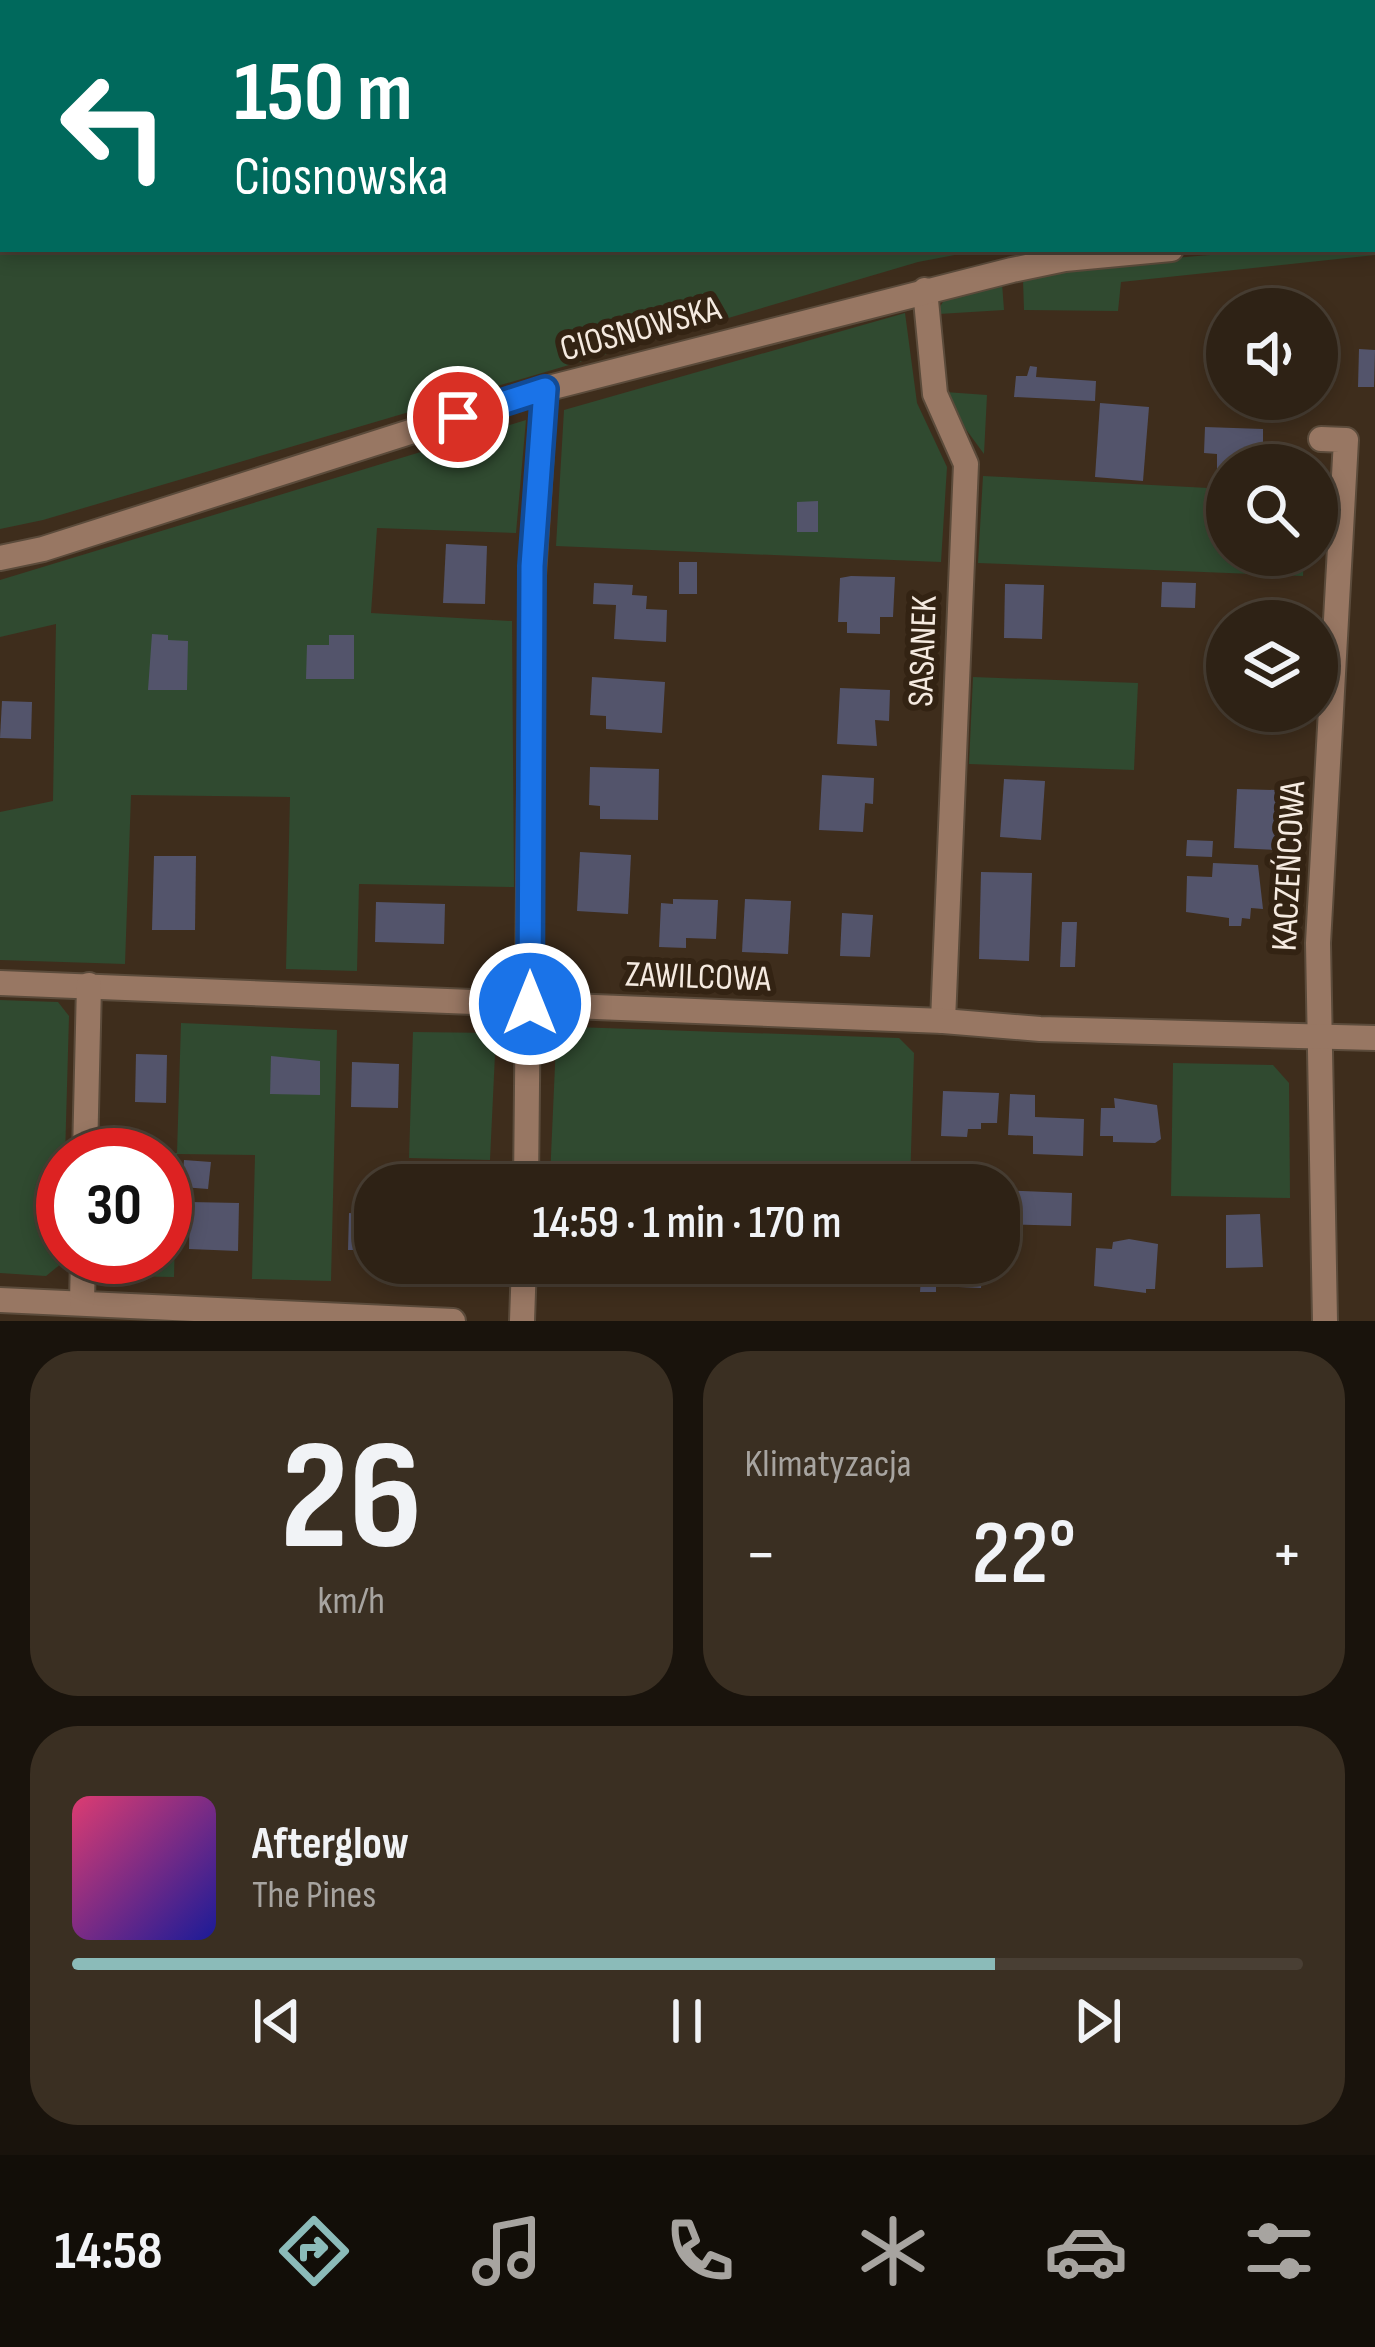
<!DOCTYPE html>
<html lang="pl">
<meta charset="utf-8">
<style>
body{margin:0;font-family:"Sofia Sans Condensed",sans-serif;background:#3a2f22;color:#f1f3f6;height:100vh;display:flex;flex-direction:column;font-size:45px;white-space:nowrap}
*{box-sizing:border-box;margin:0}
p{font-size:39px;color:#a7a4a0}
.icon{flex:none;width:66px;height:66px;fill:none;stroke:currentColor;stroke-width:2;stroke-linecap:round;stroke-linejoin:round}
.map{position:relative;height:1321px;overflow:hidden}
.side{display:flex;flex-direction:column;gap:30px;padding:30px;background:#19130c;flex:1}
.side>*{flex:none}
.banner{position:absolute;left:0px;top:0px;width:1377px;height:252px;box-shadow:0 6px 18px #0003,0 0 0 3px #493f34;background:#00695c;color:#fff;overflow:hidden}
.buttons{position:absolute;left:1206px;top:288px;display:grid;gap:24px}
.buttons a{display:grid;place-items:center;width:132px;height:132px;border-radius:50%;background:#2e2215;box-shadow:0 6px 18px #0003,0 0 0 3px #493f34;font-size:60px}
.speed{position:absolute;left:36px;top:1128px;display:flex;gap:24px;font-size:60px;font-weight:700;text-align:center}
.speed>*{display:grid;place-content:center;width:156px;height:156px;border-radius:50%;background:#2e2215;box-shadow:0 6px 18px #0003,0 0 0 3px #493f34;line-height:1}
.speed .limit{border:18px solid #d22;background:#fff;color:#111}
.pin{position:absolute;display:grid;place-items:center;width:102px;height:102px;color:#fff;margin:-51px;border:6px solid #fff;border-radius:50%;box-shadow:0 3px 12px #0007}
.me{position:absolute;width:132px;margin:-66px;rotate:0deg;stroke-linejoin:round;filter:drop-shadow(0 0 9px #0008)}
.turn{display:flex;align-items:center;gap:42px;height:252px;padding:0 36px;font-size:54px}
.turn .icon{width:156px;height:156px;stroke-width:2.5}
.turn b{display:block;font-size:84px;line-height:102px}
.big{font-size:90px;font-weight:600;line-height:1.1}
.side .card{flex:1;display:flex;flex-direction:column;justify-content:center;gap:18px;min-width:0;padding:0 42px;border-radius:48px;background:#3a2f22}
.side .dial{align-items:center;gap:0}
.dial b{font-size:156px;line-height:1}
.song{display:flex;align-items:center;gap:36px}
.cover{width:144px;height:144px;border-radius:18px;background:linear-gradient(135deg,hsl(340 70% 55%),hsl(240 70% 35%))}
.played{height:12px;border-radius:6px;background:linear-gradient(90deg,#8bbbb9 75%,#493f34 75%)}
.keys{display:flex;justify-content:space-around;direction:ltr}
.heat{display:flex;justify-content:space-between;align-items:center;font-size:66px;direction:ltr}
.side .tiles{flex:1;display:grid;gap:30px;grid-template-columns:1fr 1fr}
.card:last-child{grid-column:span 2}
.trip{position:absolute;left:354px;top:1164px;width:666px;height:120px;border-radius:48px;background:#2e2215;box-shadow:0 6px 18px #0003,0 0 0 3px #493f34;font-weight:600;line-height:120px;text-align:center}
.menu{display:flex;height:192px;justify-content:space-around;align-items:center;background:#120e08;color:#a7a4a0}
.menu .icon{width:84px;height:84px}
.menu .current{color:#8bbbb9}
.menu b{font-size:54px;color:#f1f3f6}
.map>svg:first-child{display:block}
</style>
<div class="map">
<svg width="1375" height="1321" viewBox="0 0 1375 1321">
<rect width="100%" height="100%" fill="#3e2d1c"/>
<g fill="#304a30">
<path d="M 0,0 L 1375,0 L 1375,209 L 1374,3 L 3,3 L 3,249 L 986,249 L 918,262 L 43,520 L 0,529 Z"/>
<path d="M 1375,243 L 1375,255 L 1121,282 L 1118,311 L 1024,310 L 1023,280 C 1137,257 1258,249 1374,249 Z"/>
<path d="M 1002,283 L 1004,310 L 939,314 L 945,392 L 987,395 L 984,454 L 946,402 L 938,310 L 947,295 Z"/>
<path d="M 905,313 L 917,403 L 947,467 L 941,562 L 556,546 L 564,410 Z"/>
<path d="M 526,420 L 516,533 L 377,528 L 371,613 L 512,621 L 514,887 L 359,884 L 357,971 L 286,969 L 290,797 L 131,795 L 125,964 L 0,960 L 0,812 L 53,801 L 56,624 L 0,637 L 0,580 Z"/>
<path d="M 983,476 L 1227,489 L 1227,555 L 1304,555 L 1303,576 L 978,563 Z"/>
<path d="M 973,677 L 1138,683 L 1134,770 L 969,764 Z"/>
<path d="M 0,1000 L 58,1002 L 69,1016 L 62,1263 L 46,1276 L 0,1273 Z"/>
<path d="M 181,1023 L 337,1030 L 331,1281 L 252,1279 L 255,1155 L 177,1154 L 174,1277 L 114,1276 L 100,1263 L 100,1257 L 165,1257 L 165,1155 L 103,1155 L 103,1152 L 177,1153 Z"/>
<path d="M 574,1027 L 899,1038 L 914,1053 L 910,1185 L 550,1178 L 556,1043 Z"/>
<path d="M 413,1032 L 496,1033 L 490,1160 L 409,1158 Z"/>
<path d="M 1173,1063 L 1273,1065 L 1289,1083 L 1290,1198 L 1171,1196 Z"/>
</g>
<g fill="#53546b">
<path d="M 1359,349 L 1375,350 L 1374,387 L 1358,387 Z"/>
<path d="M 1030,366 L 1037,367 L 1036,377 L 1096,381 L 1095,401 L 1014,397 L 1016,376 L 1027,376 Z"/>
<path d="M 1100,403 L 1149,407 L 1143,481 L 1095,477 Z"/>
<path d="M 1205,427 L 1263,429 L 1263,446 L 1256,446 L 1255,465 L 1227,465 L 1227,474 L 1217,474 L 1217,454 L 1204,453 Z"/>
<path d="M 818,501 L 818,532 L 797,532 L 797,502 Z"/>
<path d="M 446,544 L 487,546 L 485,604 L 443,603 Z"/>
<rect x="679" y="562" width="18" height="32"/>
<path d="M 851,576 L 895,577 L 893,617 L 880,617 L 880,634 L 847,633 L 847,622 L 838,622 L 840,578 Z"/>
<path d="M 1162,582 L 1196,583 L 1195,608 L 1161,607 Z"/>
<path d="M 594,583 L 633,585 L 632,595 L 647,596 L 646,609 L 667,610 L 666,642 L 614,639 L 616,605 L 593,604 Z"/>
<path d="M 1005,584 L 1044,585 L 1042,639 L 1004,638 Z"/>
<path d="M 152,634 L 168,635 L 168,640 L 188,641 L 187,690 L 148,690 Z"/>
<path d="M 329,635 L 354,635 L 354,679 L 306,679 L 307,645 L 329,645 Z"/>
<path d="M 592,677 L 665,682 L 662,733 L 606,729 L 606,716 L 590,715 Z"/>
<path d="M 840,688 L 890,690 L 889,721 L 875,720 L 877,746 L 837,744 Z"/>
<path d="M 2,701 L 32,702 L 31,739 L 0,738 Z"/>
<path d="M 590,767 L 659,769 L 658,820 L 600,819 L 600,806 L 589,805 Z"/>
<path d="M 822,775 L 874,778 L 873,804 L 865,803 L 863,832 L 819,830 Z"/>
<path d="M 1004,779 L 1045,781 L 1041,840 L 1000,837 Z"/>
<path d="M 1237,789 L 1277,790 L 1275,850 L 1234,848 Z"/>
<path d="M 1187,840 L 1213,841 L 1212,857 L 1186,856 Z"/>
<path d="M 580,852 L 631,855 L 628,914 L 577,911 Z"/>
<path d="M 154,856 L 196,856 L 195,930 L 152,930 Z"/>
<path d="M 1213,863 L 1258,865 L 1263,909 L 1251,908 L 1250,919 L 1242,918 L 1241,926 L 1229,926 L 1229,918 L 1186,912 L 1187,876 L 1212,877 Z"/>
<path d="M 981,872 L 1032,873 L 1029,961 L 979,959 Z"/>
<path d="M 673,899 L 718,900 L 716,939 L 686,938 L 686,948 L 659,947 L 661,903 L 673,904 Z"/>
<path d="M 745,899 L 791,901 L 788,954 L 742,952 Z"/>
<path d="M 376,902 L 445,904 L 444,944 L 375,942 Z"/>
<path d="M 842,913 L 873,915 L 870,957 L 840,956 Z"/>
<path d="M 1062,922 L 1077,922 L 1075,967 L 1060,967 Z"/>
<path d="M 136,1054 L 167,1055 L 166,1103 L 135,1102 Z"/>
<path d="M 271,1056 L 320,1061 L 320,1095 L 270,1094 Z"/>
<path d="M 352,1062 L 399,1064 L 398,1108 L 351,1107 Z"/>
<path d="M 943,1091 L 999,1093 L 997,1123 L 981,1123 L 981,1129 L 968,1129 L 967,1137 L 941,1136 Z"/>
<path d="M 1010,1094 L 1035,1095 L 1035,1117 L 1084,1119 L 1083,1156 L 1033,1154 L 1033,1136 L 1008,1135 Z"/>
<path d="M 1114,1098 L 1157,1105 L 1161,1139 L 1155,1143 L 1113,1142 L 1113,1136 L 1100,1136 L 1101,1108 L 1115,1108 Z"/>
<path d="M 184,1160 L 211,1162 L 208,1189 L 182,1187 Z"/>
<path d="M 1001,1190 L 1072,1193 L 1071,1226 L 999,1224 Z"/>
<path d="M 190,1202 L 239,1203 L 238,1251 L 189,1249 Z"/>
<path d="M 363,1210 L 375,1210 L 375,1250 L 348,1250 L 349,1213 L 363,1214 Z"/>
<path d="M 1260,1214 L 1263,1267 L 1226,1268 L 1226,1215 Z"/>
<path d="M 1129,1239 L 1158,1244 L 1155,1289 L 1146,1289 L 1146,1293 L 1094,1286 L 1096,1248 L 1112,1249 L 1113,1242 Z"/>
<rect x="653" y="1263" width="56" height="15"/>
<path d="M 763,1263 L 796,1263 L 795,1279 L 786,1278 L 786,1285 L 762,1284 Z"/>
<path d="M 922,1263 L 983,1263 L 981,1288 L 936,1286 L 936,1292 L 920,1292 Z"/>
</g>
<g fill="none" stroke-linecap="round" stroke-linejoin="round">
<g stroke="#5b4b3b" stroke-width="28">
<g id="street">
<path d="M 1374,231 L 1375,231"/>
<path d="M 925,290 L 935,394 L 966,464 L 943,1021"/>
<path d="M 1321,439 L 1346,440 L 1318,943 L 1325,1321"/>
<path d="M 0,558 L 43,549 L 545,389 L 1012,270 L 1065,259 L 1171,249"/>
<path d="M 0,983 L 943,1021 L 1040,1029 L 1375,1038"/>
<path d="M 85,1155 L 89,985"/>
<path d="M 526,1185 L 532,591 L 545,389"/>
<path d="M 0,1300 L 453,1321"/>
<path d="M 82,1302 L 83,1257"/>
<path d="M 522,1321 L 524,1263"/>
</g>
</g>
<use href="#street" stroke="#987763" stroke-width="24"/>
</g>
<g fill="none" stroke-linecap="round" stroke-linejoin="round">
<g stroke="#114b97" stroke-width="30">
<path id="route" d="M 458,417 L 545,389 L 532,566 L 530,1004"/>
</g>
<use href="#route" stroke="#1a73e8" stroke-width="21"/>
</g>
<g text-anchor="middle" stroke-width="12" stroke-linejoin="round" paint-order="stroke">
<g font-size="36" fill="#f5eae0" stroke="#332313">
<text transform="translate(640 327) rotate(-15)" y="13">CIOSNOWSKA</text>
<text transform="translate(921 651) rotate(-88)" y="13">SASANEK</text>
<text transform="translate(1287 866) rotate(-87)" y="13">KACZEŃCOWA</text>
<text transform="translate(698 975) rotate(2)" y="13">ZAWILCOWA</text>
</g>
</g>
</svg>
<div class="buttons">
<a><svg class="icon" aria-label="sound" viewBox="0 0 24 24"><path d="M4 9h4l5-4v14l-5-4H4zM17 9q2 3 0 6"/></svg></a>
<a><svg class="icon" aria-label="search" viewBox="0 0 24 24"><circle cx="10" cy="10" r="6"/><path d="M15 15l6 6"/></svg></a>
<a><svg class="icon" aria-label="layers" viewBox="0 0 24 24"><path d="M12 4l9 5-9 5-9-5zM3 14l9 5 9-5"/></svg></a>
</div>
<div class="speed"><div class="limit">30</div></div>
<div class="pin" style="left:458px;top:417px;background:#d93025"><svg class="icon" aria-label="arrive" viewBox="0 0 24 24"><path d="M6 21V4h12l-3 4 3 4H6"/></svg></div>
<svg class="me" style="left:530px;top:1004px" viewBox="-20 -20 40 40"><circle r="17" fill="#1a73e8" stroke="#fff" stroke-width="3"/><path d="M0-11L8 9 0 5-8 9z" fill="#fff"/></svg>
<div class="trip">14:59 · 1 min · 170 m</div>
<div class="banner">
<div class="turn"><svg class="icon" aria-label="left" viewBox="0 0 24 24"><path d="M17 20v-9H6M10 6l-5 5 5 5"/></svg><div><b>150 m</b>Ciosnowska</div></div>
</div>
</div>
<section class="side">
<div class="tiles">
<div class="card dial"><b>26</b><p>km/h</p></div>
<div class="card"><p>Klimatyzacja</p>
<div class="heat"><a>−</a><b class="big">22°</b><a>+</a></div>
</div>
<div class="card">
<div class="song"><i class="cover"></i><div><b>Afterglow</b><p>The Pines</p></div></div>
<div class="played"></div>
<div class="keys"><svg class="icon" aria-label="previous" viewBox="0 0 24 24"><path d="M18 5L8 12l10 7zM5 5v14"/></svg><svg class="icon" aria-label="pause" viewBox="0 0 24 24"><path d="M8 5v14M16 5v14"/></svg><svg class="icon" aria-label="next" viewBox="0 0 24 24"><path d="M6 5l10 7-10 7zM19 5v14"/></svg></div>
</div>
</div>
</section>
<nav class="menu">
<b>14:58</b>
<svg class="icon current" aria-label="directions" viewBox="0 0 24 24"><path d="M12 3l9 9-9 9-9-9zM9 14v-3h6M13 9l2 2-2 2"/></svg>
<svg class="icon" aria-label="music" viewBox="0 0 24 24"><path d="M9 18V5l10-2v13"/><circle cx="6" cy="18" r="3"/><circle cx="16" cy="16" r="3"/></svg>
<svg class="icon" aria-label="phone" viewBox="0 0 24 24"><path d="M5 4h4l2 5-3 2q2 4 5 5l2-3 5 2v4C11 20 4 13 5 4z"/></svg>
<svg class="icon" aria-label="climate" viewBox="0 0 24 24"><path d="M12 3v18M4 7l16 10M4 17L20 7"/></svg>
<svg class="icon" aria-label="car" viewBox="0 0 24 24"><path d="M5 17H2v-5l4-1 3-4h7l3 4 3 1v5h-3M9 17h6M6 11h13"/><circle cx="7" cy="17" r="2"/><circle cx="17" cy="17" r="2"/></svg>
<svg class="icon" aria-label="filters" viewBox="0 0 24 24"><path d="M4 7h16M4 17h16"/><circle cx="9" cy="7" r="2"/><circle cx="15" cy="17" r="2"/></svg>
</nav>
